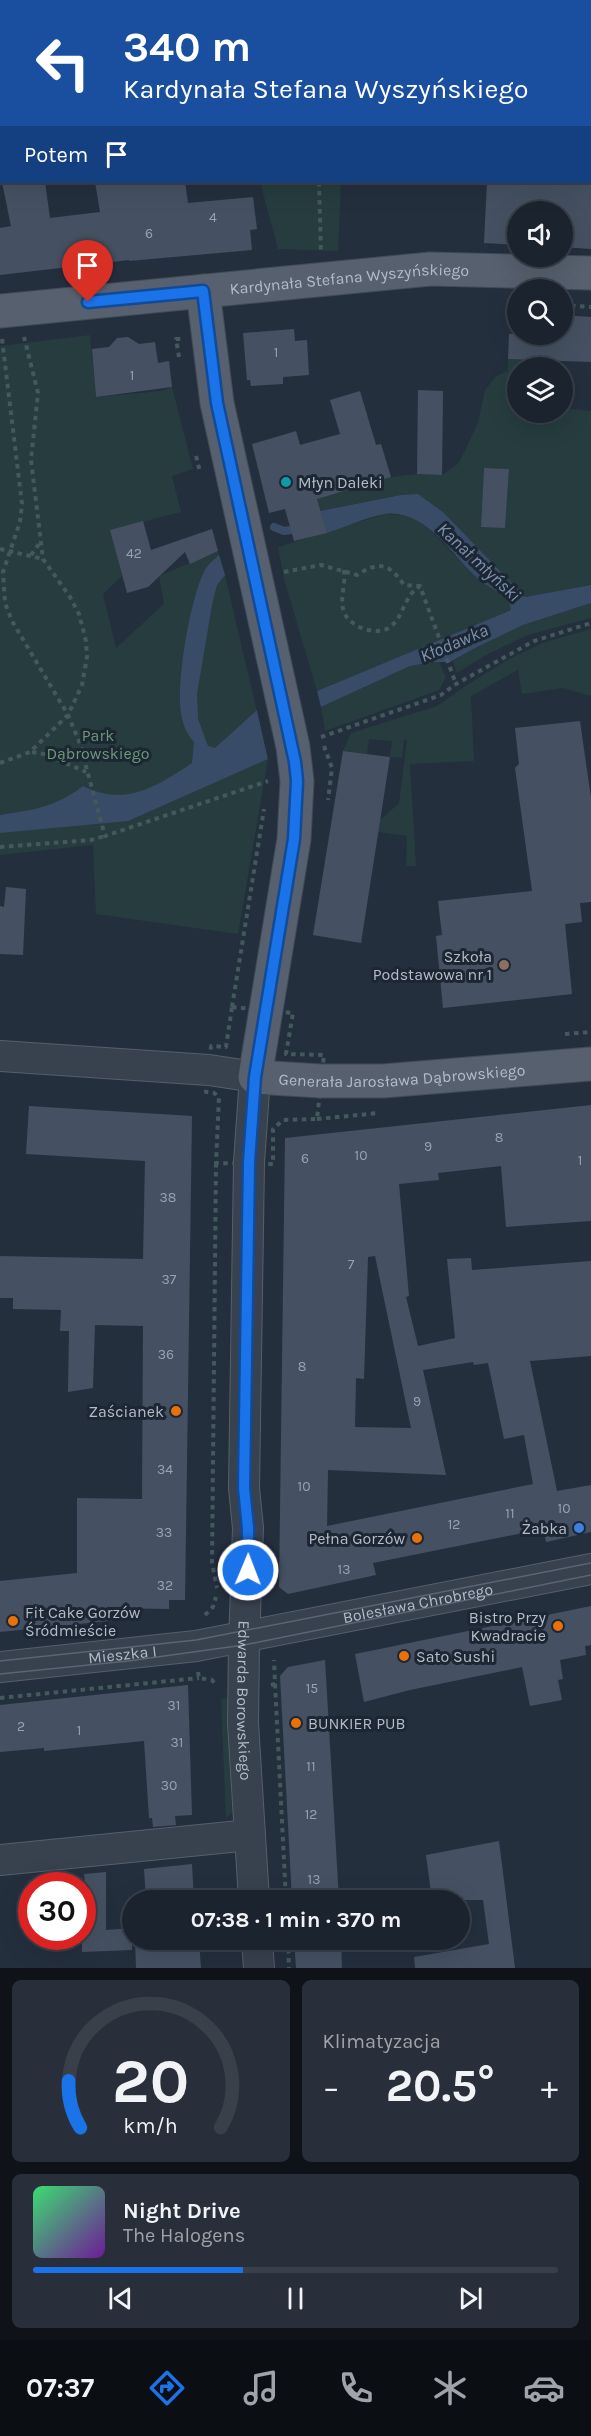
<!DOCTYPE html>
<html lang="pl">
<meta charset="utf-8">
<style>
body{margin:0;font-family:Karla,sans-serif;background:#282f3a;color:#f1f3f6;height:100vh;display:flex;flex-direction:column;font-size:22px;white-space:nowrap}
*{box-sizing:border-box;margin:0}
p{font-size:20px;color:#a0a4aa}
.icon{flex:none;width:33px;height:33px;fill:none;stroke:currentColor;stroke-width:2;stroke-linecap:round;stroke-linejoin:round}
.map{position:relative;height:1968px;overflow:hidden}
.details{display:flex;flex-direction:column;gap:12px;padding:12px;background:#0f1319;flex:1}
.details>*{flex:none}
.hud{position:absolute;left:0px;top:0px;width:591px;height:183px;box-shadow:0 6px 24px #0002,0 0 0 2px #39404a;background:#1a4fa0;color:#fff;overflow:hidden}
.fabs{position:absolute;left:507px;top:201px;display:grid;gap:12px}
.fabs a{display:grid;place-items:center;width:66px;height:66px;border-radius:50%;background:#1b232e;box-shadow:0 6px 24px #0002,0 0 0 2px #39404a;font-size:30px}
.speed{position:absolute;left:18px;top:1872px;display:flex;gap:12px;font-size:30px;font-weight:700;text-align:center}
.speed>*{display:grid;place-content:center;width:78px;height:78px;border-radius:50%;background:#1b232e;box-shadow:0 6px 24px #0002,0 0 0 2px #39404a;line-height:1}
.speed .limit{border:9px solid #d22;background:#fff;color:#111}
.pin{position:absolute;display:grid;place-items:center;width:51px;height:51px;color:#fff;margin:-62px -26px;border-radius:50% 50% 50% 0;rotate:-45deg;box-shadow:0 0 6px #0007}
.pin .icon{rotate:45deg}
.me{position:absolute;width:66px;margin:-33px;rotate:1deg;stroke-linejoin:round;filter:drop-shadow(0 0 4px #0008)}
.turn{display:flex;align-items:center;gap:21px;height:126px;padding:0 24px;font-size:27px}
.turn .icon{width:78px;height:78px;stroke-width:2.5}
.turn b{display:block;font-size:42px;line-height:51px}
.then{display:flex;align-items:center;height:57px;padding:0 24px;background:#0003;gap:12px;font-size:22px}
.big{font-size:45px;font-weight:700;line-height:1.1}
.details .tile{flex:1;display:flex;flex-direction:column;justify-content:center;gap:9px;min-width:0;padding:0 21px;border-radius:9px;background:#282f3a}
.details .dial{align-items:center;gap:0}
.dial svg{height:156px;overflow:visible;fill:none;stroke:#39404a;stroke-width:7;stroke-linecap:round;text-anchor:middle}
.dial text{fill:#f1f3f6;stroke:none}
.song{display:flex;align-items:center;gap:18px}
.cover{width:72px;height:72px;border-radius:9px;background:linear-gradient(135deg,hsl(140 70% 55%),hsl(280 70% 35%))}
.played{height:6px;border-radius:3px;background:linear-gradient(90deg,#1a73e8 40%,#39404a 40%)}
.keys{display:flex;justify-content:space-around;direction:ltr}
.heat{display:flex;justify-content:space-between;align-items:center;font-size:33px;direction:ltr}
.details .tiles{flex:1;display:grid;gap:12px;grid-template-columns:1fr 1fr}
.tile:last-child{grid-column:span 2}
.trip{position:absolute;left:122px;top:1890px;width:348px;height:60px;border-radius:30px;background:#1b232e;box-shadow:0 6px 24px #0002,0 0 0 2px #39404a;font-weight:700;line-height:60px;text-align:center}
.tabs{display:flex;height:96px;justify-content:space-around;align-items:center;background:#0b0e12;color:#a0a4aa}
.tabs .icon{width:42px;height:42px}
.tabs .selected{color:#1a73e8}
.tabs b{font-size:27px;color:#f1f3f6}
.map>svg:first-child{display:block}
</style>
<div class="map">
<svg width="591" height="1968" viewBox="0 0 591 1968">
<rect width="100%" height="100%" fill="#242f3e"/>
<g fill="#263c3f" fill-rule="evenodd">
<path d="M 0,0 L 591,0 L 591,157 L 590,2 L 2,2 L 0,114 Z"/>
<path d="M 260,182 L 341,182 L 338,251 L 278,249 Z"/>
<path d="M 90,335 L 96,397 L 161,391 L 172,387 L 193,469 L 172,476 L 181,512 L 111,530 L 122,576 L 103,594 L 116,648 L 164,604 L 159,576 L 218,551 L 225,575 L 268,759 L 238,934 L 96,914 L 93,845 L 0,855 L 0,346 Z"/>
<path d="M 508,359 L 555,361 L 555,367 L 518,368 L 518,412 L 562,412 L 563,408 L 591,411 L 591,585 L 525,597 L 418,494 L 401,495 L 320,511 L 317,499 L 391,477 L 417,474 L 442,475 L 459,463 L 478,423 L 485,390 L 496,376 L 508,371 ZM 484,468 L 509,469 L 505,527 L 481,527 Z"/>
<path d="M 385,514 L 403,515 L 415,518 L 430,530 L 476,577 L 509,598 L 511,610 L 317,691 L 284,579 L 278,547 Z"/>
<path d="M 591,603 L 591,618 L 528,635 L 484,656 L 457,673 L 453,661 L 475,648 L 523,625 Z"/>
<path d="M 591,629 L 591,696 L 563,688 L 522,694 L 518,670 L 471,696 L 474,761 L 410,764 L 416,866 L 406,866 L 407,836 L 378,832 L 380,820 L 399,803 L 407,740 L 404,740 L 402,758 L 390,757 L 392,741 L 369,739 L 367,754 L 343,751 L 351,733 L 437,706 L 464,687 L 509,659 L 545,642 Z"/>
<path d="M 433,662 L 439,662 L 446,677 L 439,690 L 325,731 L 321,707 L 410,666 Z"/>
<path d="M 229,1698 L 232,1813 L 226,1818 L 221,1699 Z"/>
</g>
<g fill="#394c67">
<path d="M 418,494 L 444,513 L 525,597 L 591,585 L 591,603 L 523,625 L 475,648 L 450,662 L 433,662 L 410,666 L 321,707 L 317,691 L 511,610 L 508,598 C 497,591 483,584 474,575 C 449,551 424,509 385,514 C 366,517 346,527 327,533 L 320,511 L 401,495 Z"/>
<path d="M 219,555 L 225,575 L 217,585 L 212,605 L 197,694 L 198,719 L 208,746 L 215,748 L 257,710 L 268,759 L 128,821 L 0,833 L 0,815 C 33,810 56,807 83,786 C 125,807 156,787 192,763 L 194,742 C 186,733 183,725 181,713 C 176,683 190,599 204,572 C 207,565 214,560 219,555 Z"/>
</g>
<path fill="#242f3e" d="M 260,709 L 271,757 L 268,759 L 257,710 Z"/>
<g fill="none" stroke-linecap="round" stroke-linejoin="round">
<path stroke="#394c67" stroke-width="8" d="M 274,527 L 284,531 L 291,530"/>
</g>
<g fill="#455162" fill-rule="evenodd">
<path d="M 2,182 L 45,182 L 50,218 L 100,212 L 95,182 L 185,182 L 188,203 L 253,197 L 257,229 L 250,230 L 252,250 L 129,261 L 129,260 L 0,275 L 0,228 L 11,226 Z"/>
<path d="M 487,182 L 591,182 L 591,249 L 562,247 L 562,212 L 518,212 L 518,245 L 484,243 Z"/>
<path d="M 562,315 L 591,317 L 591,362 L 508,359 L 509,334 L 562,334 Z"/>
<path d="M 294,329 L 295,341 L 307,340 L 309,375 L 283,377 L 283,384 L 251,386 L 250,380 L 247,380 L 243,333 Z"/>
<path d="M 128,337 L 139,344 L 155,342 L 158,363 L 169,361 L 172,387 L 96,397 L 92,349 L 109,347 L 117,338 Z"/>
<path d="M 418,390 L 443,391 L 442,475 L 417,474 Z"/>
<path d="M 360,391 L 376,445 L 381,444 L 391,477 L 317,499 L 327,533 L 294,541 L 285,509 L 269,513 L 252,444 L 296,431 L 300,445 L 340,434 L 330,400 Z"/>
<path d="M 484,468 L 509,469 L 505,528 L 481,527 Z"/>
<path d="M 143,521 L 151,550 L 212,529 L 218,551 L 190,564 L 185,552 L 148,587 L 127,593 L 110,530 Z"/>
<path d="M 580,721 L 591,798 L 591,902 L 580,903 L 582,922 L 565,924 L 572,994 L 443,1008 L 436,936 L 442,935 L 438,901 L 532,891 L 515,768 L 519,764 L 515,728 Z"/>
<path d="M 343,751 L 390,757 L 361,943 L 313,935 Z"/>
<path d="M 6,887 L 26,889 L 23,955 L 0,954 L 0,906 L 4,907 Z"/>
<path d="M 591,1105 L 591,1221 L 506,1227 L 501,1166 L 438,1173 L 439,1180 L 399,1184 L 409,1296 L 406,1297 L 418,1346 L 455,1338 L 447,1259 L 471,1258 L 472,1270 L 591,1261 L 591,1356 L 530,1361 L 557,1491 L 591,1485 L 591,1532 L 546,1542 L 543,1529 L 373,1563 L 376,1575 L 288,1594 L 279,1587 L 285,1138 ZM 375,1256 L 411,1428 L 355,1427 L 356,1378 L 364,1379 L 368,1257 ZM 473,1362 L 474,1365 L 488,1363 L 504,1439 L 524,1435 L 533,1484 L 327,1526 L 328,1470 L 446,1475 L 423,1370 Z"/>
<path d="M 29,1106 L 192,1116 L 185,1600 L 169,1600 L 169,1609 L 116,1608 L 118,1620 L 0,1632 L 0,1581 L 77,1573 L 77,1498 L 142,1499 L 143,1326 L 95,1325 L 93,1388 L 68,1392 L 69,1331 L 60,1331 L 61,1310 L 13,1309 L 13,1298 L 0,1298 L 0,1256 L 143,1259 L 145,1161 L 26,1154 Z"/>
<path d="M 591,1606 L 591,1645 L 585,1646 L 586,1655 L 560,1660 L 563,1679 L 558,1680 L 562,1700 L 530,1706 L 522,1667 L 410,1690 L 364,1702 L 355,1654 Z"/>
<path d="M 325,1660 L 339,1900 L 292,1900 L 280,1676 L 288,1667 Z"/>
<path d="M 188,1685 L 192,1815 L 175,1816 L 176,1825 L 153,1827 L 152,1818 L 149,1818 L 144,1741 L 44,1751 L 44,1748 L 0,1752 L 0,1705 Z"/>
<path d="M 499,1841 L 515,1968 L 415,1968 L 414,1957 L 489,1944 L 483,1900 L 432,1900 L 426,1855 Z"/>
<path d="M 192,1864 L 194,1900 L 146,1900 L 144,1869 Z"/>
<path d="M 106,1872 L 106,1930 L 132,1928 L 132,1950 L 82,1952 L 82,1931 L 90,1931 L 84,1874 Z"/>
<path d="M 135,1940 L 199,1940 L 201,1968 L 136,1968 Z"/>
<path d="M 294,1940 L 341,1940 L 342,1968 L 296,1968 Z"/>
</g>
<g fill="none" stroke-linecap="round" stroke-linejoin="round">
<g stroke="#565f6c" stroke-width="32">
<g id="minor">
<path id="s1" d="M 0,1056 L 209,1070 L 255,1077 L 249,1162 L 244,1488 L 248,1528 L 244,1645 L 243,1723 L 254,1900"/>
<path id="s2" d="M 0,1667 L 196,1646 L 591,1569"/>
<path d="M 0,1860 L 250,1835"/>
<path d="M 257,1940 L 259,1968"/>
</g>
</g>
<g stroke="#414a57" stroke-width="35">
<g id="major">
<path id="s3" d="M 203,291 L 217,403 L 293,747 L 297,781 L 294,839 L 255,1077 L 321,1081 L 383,1081 L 591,1064"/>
<path id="s4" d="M 0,311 L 430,269 L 591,273"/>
</g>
</g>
<g stroke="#44595c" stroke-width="4" stroke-dasharray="4.5 4.5" stroke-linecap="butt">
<path d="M 31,0 L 36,0"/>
<path d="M 236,0 L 249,0"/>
<path d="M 305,0 L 305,2"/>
<path d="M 344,2 L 344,0"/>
<path d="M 319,182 L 321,253"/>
<path d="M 562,305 L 591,307"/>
<path d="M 2,339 L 22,504 L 20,522 L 3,572 L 5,603 L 12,621 L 68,715 L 79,741 L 105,836 L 268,781"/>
<path d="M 179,357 L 176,339 L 181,339"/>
<path d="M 196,456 L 200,472"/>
<path d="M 0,549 L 43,559"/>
<path d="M 31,555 L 39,544"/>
<path d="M 344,570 C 346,584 339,599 344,612 C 347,620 356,626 364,629 C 405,640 397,600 420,586"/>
<path d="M 284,572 L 321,565 L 357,575 C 379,561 389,563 404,585 L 420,586 L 456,684"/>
<path d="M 321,737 L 441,695 L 456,684 L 534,641 L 591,623"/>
<path d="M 324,746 L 332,768 L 328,800"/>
<path d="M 32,752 L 44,754 L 86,772"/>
<path d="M 0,763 L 30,752 L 68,715 L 82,685 L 87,657 L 86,641 L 79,614 L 70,597 L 43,559 L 31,460 L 38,393 L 24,337"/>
<path d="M 0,847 L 91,840 L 105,836"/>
<path d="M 232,1007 L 264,809"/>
<path d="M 232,1007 L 293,1013 L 286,1054 L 324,1055 L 317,1119 L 283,1120 L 273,1129 L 273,1164 L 216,1163 L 219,1097 L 214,1093 L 206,1092 L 211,1046 L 226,1047 Z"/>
<path d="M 565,1034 L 591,1032"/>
<path d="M 317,1119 L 379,1113"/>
<path d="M 216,1163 L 212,1562 L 217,1588"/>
<path d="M 205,1615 L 213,1607 L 216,1597"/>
<path d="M 198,1672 L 199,1678 L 212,1680 L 215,1684"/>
<path d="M 275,1684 L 286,1900"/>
<path d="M 271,1685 L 275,1684 L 274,1660"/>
<path d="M 0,1698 L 199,1678"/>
<path d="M 288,1940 L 289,1968"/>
</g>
<use href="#minor" stroke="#38414e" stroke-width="30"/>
<use href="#major" stroke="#56606e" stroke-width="33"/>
<g stroke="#5a6575" stroke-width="1.5">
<path d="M 0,1661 L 196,1640 L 591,1563"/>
<path d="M 0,1674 L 128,1661 L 244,1645 L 591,1575"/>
</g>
</g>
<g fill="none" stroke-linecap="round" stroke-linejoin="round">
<g stroke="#114b97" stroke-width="15">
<path id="route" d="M 88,302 L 203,291 L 217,403 L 295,762 L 297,781 L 294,839 L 255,1077 L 249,1162 L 244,1488 L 248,1528 L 248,1570"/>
</g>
<use href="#route" stroke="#1a73e8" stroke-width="10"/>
</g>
<circle fill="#0f9aa8" stroke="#1d2633" stroke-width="2" cx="286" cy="482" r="6"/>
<circle fill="#8d6e63" stroke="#1d2633" stroke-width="2" cx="504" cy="965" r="6"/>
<g fill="#e8710a" stroke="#1d2633" stroke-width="2">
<circle cx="176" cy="1411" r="6"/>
<circle cx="417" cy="1538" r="6"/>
<circle cx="13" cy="1621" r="6"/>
<circle cx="558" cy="1626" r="6"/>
<circle cx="404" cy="1656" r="6"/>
<circle cx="296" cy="1723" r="6"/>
</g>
<circle fill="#3f7fe0" stroke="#1d2633" stroke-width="2" cx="579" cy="1528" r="6"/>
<g text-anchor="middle" stroke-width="6" stroke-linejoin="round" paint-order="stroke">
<g font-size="14" fill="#98a1af">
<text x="213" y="222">4</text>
<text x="149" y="238">6</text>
<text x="276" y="357">1</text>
<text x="132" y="380">1</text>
<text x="134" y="558">42</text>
<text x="499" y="1142">8</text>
<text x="428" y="1151">9</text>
<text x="361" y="1160">10</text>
<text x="305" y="1163">6</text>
<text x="580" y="1165">1</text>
<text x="168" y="1202">38</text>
<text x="351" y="1269">7</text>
<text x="169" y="1284">37</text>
<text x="166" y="1359">36</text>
<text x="302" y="1371">8</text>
<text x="417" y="1406">9</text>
<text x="165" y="1474">34</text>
<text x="304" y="1491">10</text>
<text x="564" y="1513">10</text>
<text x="510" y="1518">11</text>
<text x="454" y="1529">12</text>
<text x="164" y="1537">33</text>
<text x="344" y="1574">13</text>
<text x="165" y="1590">32</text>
<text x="312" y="1693">15</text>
<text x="174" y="1710">31</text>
<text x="21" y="1731">2</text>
<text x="79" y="1735">1</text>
<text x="177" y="1747">31</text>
<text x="311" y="1771">11</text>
<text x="169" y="1790">30</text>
<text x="311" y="1819">12</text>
<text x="314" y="1884">13</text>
</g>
<g font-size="16" fill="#b4bcc9" stroke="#1d2633">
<text dy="6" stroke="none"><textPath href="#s4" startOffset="351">Kardynała Stefana Wyszyńskiego</textPath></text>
<text dy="6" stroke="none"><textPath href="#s3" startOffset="946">Generała Jarosława Dąbrowskiego</textPath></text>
<text dy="6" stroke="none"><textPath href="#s2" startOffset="423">Bolesława Chrobrego</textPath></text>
<text dy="6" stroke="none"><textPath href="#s2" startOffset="123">Mieszka I</textPath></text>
<text dy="6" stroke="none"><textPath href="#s1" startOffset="880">Edwarda Borowskiego</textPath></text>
</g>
<g font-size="16" fill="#b4bcc9" stroke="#1d2633" text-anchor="end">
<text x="298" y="488" text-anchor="start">Młyn Daleki</text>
<text x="492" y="962">Szkoła<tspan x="492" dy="18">Podstawowa nr 1</tspan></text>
<text x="164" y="1417">Zaścianek</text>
<text x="567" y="1534">Żabka</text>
<text x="405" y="1544">Pełna Gorzów</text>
<text x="25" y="1618" text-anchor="start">Fit Cake Gorzów<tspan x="25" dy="18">Śródmieście</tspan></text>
<text x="546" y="1623">Bistro Przy<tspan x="546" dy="18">Kwadracie</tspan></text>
<text x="416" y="1662" text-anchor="start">Sato Sushi</text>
<text x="308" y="1729" text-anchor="start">BUNKIER PUB</text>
</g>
<g font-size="16" fill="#6b9a76" stroke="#1d2633">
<text x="98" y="741">Park<tspan x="98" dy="18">Dąbrowskiego</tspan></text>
</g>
<g font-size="18" font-style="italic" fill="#7c92b1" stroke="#1d2633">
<text transform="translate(479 562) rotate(43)" y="6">Kanał młyński</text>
<text transform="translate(454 643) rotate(-23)" y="6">Kłodawka</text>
</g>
</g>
</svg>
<div class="fabs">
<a><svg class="icon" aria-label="sound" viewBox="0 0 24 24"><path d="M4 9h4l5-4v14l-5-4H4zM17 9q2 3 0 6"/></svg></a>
<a><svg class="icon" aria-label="search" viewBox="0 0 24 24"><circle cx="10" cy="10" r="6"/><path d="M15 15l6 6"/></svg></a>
<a><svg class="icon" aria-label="layers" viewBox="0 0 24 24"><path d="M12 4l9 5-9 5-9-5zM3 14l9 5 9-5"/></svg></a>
</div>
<div class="speed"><div class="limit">30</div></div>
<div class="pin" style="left:88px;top:302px;background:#d93025"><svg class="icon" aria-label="arrive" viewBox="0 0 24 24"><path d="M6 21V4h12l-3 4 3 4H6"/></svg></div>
<svg class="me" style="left:248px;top:1570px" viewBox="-20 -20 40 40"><circle r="17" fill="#1a73e8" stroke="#fff" stroke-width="3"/><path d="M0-11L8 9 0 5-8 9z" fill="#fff"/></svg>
<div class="trip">07:38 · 1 min · 370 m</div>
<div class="hud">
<div class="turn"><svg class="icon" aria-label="left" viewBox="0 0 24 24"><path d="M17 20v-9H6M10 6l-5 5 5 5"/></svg><div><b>340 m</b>Kardynała Stefana Wyszyńskiego</div></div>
<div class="then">Potem<svg class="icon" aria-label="arrive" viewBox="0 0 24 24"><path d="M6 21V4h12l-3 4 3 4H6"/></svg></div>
</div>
</div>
<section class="details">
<div class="tiles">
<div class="tile dial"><svg viewBox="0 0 100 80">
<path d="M14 69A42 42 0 1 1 86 69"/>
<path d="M14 69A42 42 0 0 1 8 45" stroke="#1a73e8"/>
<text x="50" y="56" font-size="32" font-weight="700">20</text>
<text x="50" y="72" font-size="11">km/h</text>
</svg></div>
<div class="tile"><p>Klimatyzacja</p>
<div class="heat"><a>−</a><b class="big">20.5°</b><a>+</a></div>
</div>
<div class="tile">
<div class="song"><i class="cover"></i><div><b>Night Drive</b><p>The Halogens</p></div></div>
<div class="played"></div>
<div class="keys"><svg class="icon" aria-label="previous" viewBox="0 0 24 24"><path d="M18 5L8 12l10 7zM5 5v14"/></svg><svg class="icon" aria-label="pause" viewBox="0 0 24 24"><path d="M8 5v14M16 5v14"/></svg><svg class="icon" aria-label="next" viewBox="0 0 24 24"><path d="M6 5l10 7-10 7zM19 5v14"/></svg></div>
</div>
</div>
</section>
<nav class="tabs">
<b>07:37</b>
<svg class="icon selected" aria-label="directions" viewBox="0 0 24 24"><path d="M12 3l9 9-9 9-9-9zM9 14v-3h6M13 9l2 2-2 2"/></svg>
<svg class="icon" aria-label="music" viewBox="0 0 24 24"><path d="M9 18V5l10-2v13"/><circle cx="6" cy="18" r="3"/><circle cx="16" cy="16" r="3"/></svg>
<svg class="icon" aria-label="phone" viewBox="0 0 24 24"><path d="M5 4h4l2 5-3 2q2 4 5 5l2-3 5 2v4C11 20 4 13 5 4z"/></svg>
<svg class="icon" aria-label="climate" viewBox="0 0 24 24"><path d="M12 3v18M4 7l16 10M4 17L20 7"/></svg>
<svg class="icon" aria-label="car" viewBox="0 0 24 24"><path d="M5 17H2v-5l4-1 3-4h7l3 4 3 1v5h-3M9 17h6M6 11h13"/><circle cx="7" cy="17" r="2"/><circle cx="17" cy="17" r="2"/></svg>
</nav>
